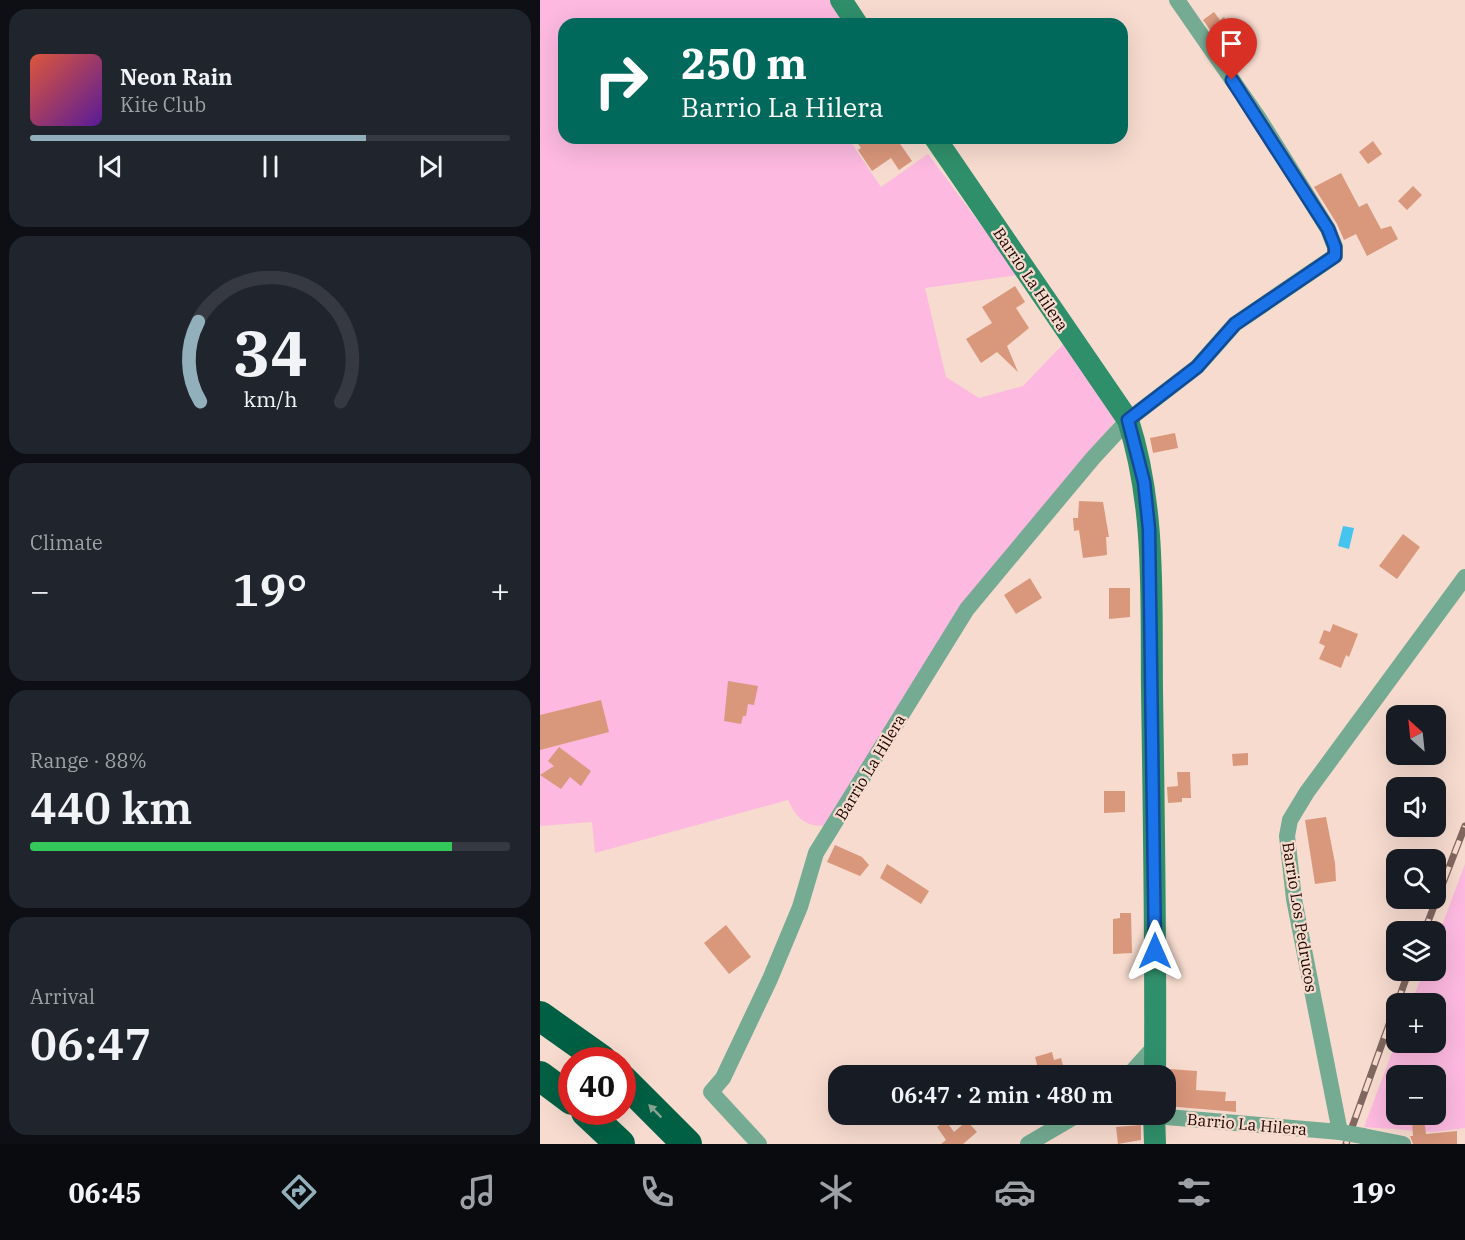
<!DOCTYPE html>
<meta charset="utf-8">
<style>
body{margin:0;font-family:"IBM Plex Serif",serif;background:#20242c;color:#f1f3f6;height:100vh;display:flex;flex-direction:column;font-size:22px;white-space:nowrap}
*{box-sizing:border-box;margin:0}
p{font-size:20px;color:#9ea1a6}
.icon{flex:none;width:33px;height:33px;fill:none;stroke:currentColor;stroke-width:2;stroke-linecap:round;stroke-linejoin:round}
.map{position:relative;flex:1;overflow:hidden}
.panel{display:flex;flex-direction:column;gap:9px;padding:9px;background:#0d0f14;width:540px}
.panel>*{flex:none}
.hud{position:absolute;left:18px;top:18px;width:570px;height:126px;border-radius:18px;box-shadow:0 6px 24px #0002;background:#00695c;color:#fff;overflow:hidden}
.needle{width:39px;rotate:333deg}
.buttons{position:absolute;left:846px;top:705px;display:grid;gap:12px}
.buttons a{display:grid;place-items:center;width:60px;height:60px;border-radius:12px;background:#171b24;box-shadow:0 6px 24px #0002;font-size:30px}
.speed{position:absolute;left:18px;top:1047px;display:flex;gap:12px;font-size:30px;font-weight:700;text-align:center}
.speed>*{display:grid;place-content:center;width:78px;height:78px;border-radius:50%;background:#171b24;box-shadow:0 6px 24px #0002;line-height:1}
.speed .limit{border:9px solid #d22;background:#fff;color:#111}
.pin{position:absolute;display:grid;place-items:center;width:51px;height:51px;color:#fff;margin:-62px -26px;border-radius:50% 50% 50% 0;rotate:-45deg;box-shadow:0 0 6px #0007}
.pin .icon{rotate:45deg}
.me{position:absolute;width:66px;margin:-33px;rotate:0deg;stroke-linejoin:round;filter:drop-shadow(0 0 4px #0008)}
.turn{display:flex;align-items:center;gap:21px;height:126px;padding:0 24px;font-size:27px}
.turn .icon{width:78px;height:78px;stroke-width:2.5}
.turn b{display:block;font-size:42px;line-height:51px}
.big{font-size:45px;font-weight:600;line-height:1.1}
.panel .card{flex:1;display:flex;flex-direction:column;justify-content:center;gap:9px;min-width:0;padding:0 21px;border-radius:18px;background:#20242c}
.panel .dial{align-items:center;gap:0}
.dial svg{height:156px;overflow:visible;fill:none;stroke:#363941;stroke-width:7;stroke-linecap:round;text-anchor:middle}
.dial text{fill:#f1f3f6;stroke:none}
.song{display:flex;align-items:center;gap:18px}
.cover{width:72px;height:72px;border-radius:9px;background:linear-gradient(135deg,hsl(10 70% 55%),hsl(270 70% 35%))}
.played{height:6px;border-radius:3px;background:linear-gradient(90deg,#92b0bc 70%,#363941 70%)}
.keys{display:flex;justify-content:space-around;direction:ltr}
.heat{display:flex;justify-content:space-between;align-items:center;font-size:33px;direction:ltr}
.charge{height:9px;border-radius:4px;background:linear-gradient(90deg,#34c759 88%,#363941 0)}
.trip{position:absolute;left:288px;top:1065px;width:348px;height:60px;border-radius:18px;background:#171b24;box-shadow:0 6px 24px #0002;font-weight:600;line-height:60px;text-align:center}
.menu{display:flex;height:96px;justify-content:space-around;align-items:center;background:#090b0e;color:#9ea1a6}
.menu .icon{width:42px;height:42px}
.menu .active{color:#92b0bc}
.menu b{font-size:27px;color:#f1f3f6}
main{display:flex;flex:1;min-height:0}
.map>svg:first-child{display:block}
</style>
<main>
<section class="panel">
<div class="card">
<div class="song"><i class="cover"></i><div><b>Neon Rain</b><p>Kite Club</p></div></div>
<div class="played"></div>
<div class="keys"><svg class="icon" aria-label="previous" viewBox="0 0 24 24"><path d="M18 5L8 12l10 7zM5 5v14"/></svg><svg class="icon" aria-label="pause" viewBox="0 0 24 24"><path d="M8 5v14M16 5v14"/></svg><svg class="icon" aria-label="next" viewBox="0 0 24 24"><path d="M6 5l10 7-10 7zM19 5v14"/></svg></div>
</div>
<div class="card dial"><svg viewBox="0 0 100 80">
<path d="M14 69A42 42 0 1 1 86 69"/>
<path d="M14 69A42 42 0 0 1 13 28" stroke="#92b0bc"/>
<text x="50" y="56" font-size="32" font-weight="700">34</text>
<text x="50" y="72" font-size="11">km/h</text>
</svg></div>
<div class="card"><p>Climate</p>
<div class="heat"><a>−</a><b class="big">19°</b><a>+</a></div>
</div>
<div class="card"><p>Range · 88%</p><b class="big">440 km</b><div class="charge"></div></div>
<div class="card"><p>Arrival</p><b class="big">06:47</b></div>
</section>
<div class="map">
<svg width="925" height="1144" viewBox="0 0 925 1144">
<rect width="100%" height="100%" fill="#f7dbcf"/>
<g fill="#fdb9e0" fill-rule="evenodd">
<path d="M 0,0 L 293,0 L 309,24 L 24,24 L 24,138 L 308,138 L 341,187 L 388,154 L 478,275 L 385,288 L 406,377 L 439,398 L 483,386 L 526,341 L 578,417 L 429,603 L 289,825 C 266,828 257,819 248,800 L 55,853 L 52,822 L 0,826 Z"/>
<path d="M 925,864 L 925,1128 L 894,1132 L 824,1127 L 856,1042 L 896,1042 L 896,1004 L 871,1003 L 884,971 L 896,970 L 896,941 ZM 856,1076 L 896,1076 L 896,1114 L 856,1114 Z"/>
</g>
<path fill="#45c4ee" d="M 803,526 L 814,528 L 809,549 L 798,546 Z"/>
<g fill="#d9977b">
<path d="M 674,12 L 680,20 L 684,17 L 694,31 L 689,34 L 695,46 L 686,52 L 663,20 Z"/>
<path d="M 314,138 L 356,138 L 372,161 L 359,170 L 351,158 L 332,171 L 318,150 L 321,148 Z"/>
<path d="M 833,141 L 842,154 L 828,164 L 819,152 Z"/>
<path d="M 801,173 L 819,207 L 827,203 L 841,229 L 851,226 L 858,239 L 827,256 L 816,234 L 804,240 L 797,224 L 774,187 Z"/>
<path d="M 873,186 L 882,195 L 867,210 L 858,201 Z"/>
<path d="M 475,286 L 485,302 L 476,308 L 489,328 L 467,346 L 478,372 L 457,352 L 441,363 L 426,339 L 452,323 L 442,307 Z"/>
<path d="M 635,433 L 638,448 L 613,453 L 610,438 Z"/>
<path d="M 539,501 L 563,502 L 569,537 L 566,537 L 567,555 L 543,558 L 539,530 L 534,531 L 533,518 L 538,518 Z"/>
<path d="M 863,534 L 880,547 L 857,579 L 839,566 Z"/>
<path d="M 490,578 L 502,598 L 476,614 L 464,595 Z"/>
<path d="M 569,588 L 590,588 L 590,617 L 569,619 Z"/>
<path d="M 793,624 L 818,634 L 809,657 L 806,655 L 801,668 L 779,659 L 785,646 L 779,643 L 784,630 L 790,632 Z"/>
<path d="M 188,681 L 218,686 L 214,705 L 208,704 L 206,716 L 203,716 L 201,724 L 184,721 Z"/>
<path d="M 61,700 L 69,732 L 0,750 L 0,715 Z"/>
<path d="M 19,747 L 51,771 L 41,786 L 30,777 L 21,789 L 0,775 L 14,766 L 8,761 Z"/>
<path d="M 708,753 L 708,765 L 693,766 L 692,754 Z"/>
<path d="M 637,772 L 650,772 L 651,798 L 642,798 L 642,802 L 628,803 L 627,787 L 638,786 Z"/>
<path d="M 564,791 L 585,791 L 585,812 L 564,813 Z"/>
<path d="M 786,817 L 795,863 L 796,881 L 775,884 L 765,820 Z"/>
<path d="M 295,845 L 322,857 L 329,865 L 320,876 L 287,862 Z"/>
<path d="M 347,864 L 389,891 L 381,904 L 340,878 Z"/>
<path d="M 580,913 L 591,913 L 592,953 L 573,954 L 573,919 L 580,918 Z"/>
<path d="M 186,925 L 211,957 L 189,974 L 164,943 Z"/>
<path d="M 512,1052 L 514,1060 L 521,1058 L 524,1069 L 500,1076 L 495,1057 Z"/>
<path d="M 629,1069 L 657,1071 L 656,1090 L 686,1092 L 685,1101 L 696,1101 L 696,1112 L 685,1111 L 685,1106 L 685,1111 L 626,1106 Z"/>
<path d="M 884,1119 L 886,1134 L 917,1131 L 917,1144 L 873,1144 L 870,1136 L 873,1136 L 872,1121 Z"/>
<path d="M 406,1121 L 414,1132 L 427,1121 L 437,1132 L 423,1144 L 401,1144 L 406,1140 L 397,1127 Z"/>
<path d="M 601,1125 L 601,1140 L 578,1144 L 576,1127 Z"/>
</g>
<g fill="none" stroke-linecap="round" stroke-linejoin="round">
<g stroke="#74ab92" stroke-width="16">
<path d="M 588,1076 L 615,1046"/>
<path d="M 604,1115 L 800,1132 L 754,899 L 747,836 L 750,820 L 767,792 L 925,577"/>
<path d="M 823,1136 L 863,1144"/>
<path d="M 219,1144 L 171,1092 L 183,1078 L 230,979 L 260,907 L 276,853 L 427,609 L 553,458 L 588,420 L 657,367 L 695,324 L 795,256 L 795,247 L 788,229 L 718,117 L 637,0"/>
<path d="M 488,1144 L 539,1114"/>
</g>
<g stroke="#308f6b" stroke-width="22">
<path d="M 301,0 L 317,24"/>
<path d="M 395,138 L 588,420 C 616,507 611,599 612,690 C 614,818 616,947 615,1076"/>
<path d="M 614,1114 L 615,1144"/>
</g>
<g stroke="#006043" stroke-width="30">
<path d="M 0,1016 L 62,1060"/>
<path d="M 0,1076 L 32,1100"/>
<path d="M 82,1079 L 147,1144"/>
<path d="M 46,1112 L 80,1144"/>
</g>
<g stroke="#80675f" stroke-width="7">
<g id="rail">
<path d="M 884,932 L 925,826"/>
<path d="M 857,1004 L 869,970"/>
<path d="M 806,1144 L 856,1005"/>
</g>
</g>
<use href="#rail" stroke="#f7dbcf" stroke-width="4.5" stroke-dasharray="14" stroke-linecap="butt"/>
<path stroke="#74ab92" stroke-width="16" d="M 800,1132 L 823,1136"/>
</g>
<defs><path id="oneway-solid" d="M-6-.8H1V-3.2L6.5 0L1 3.2V.8H-6Z" transform="scale(1.5)"/></defs>
<use fill="#88a490" href="#oneway-solid" transform="translate(115 1111) rotate(-135)"/>
<g fill="none" stroke-linecap="round" stroke-linejoin="round">
<g stroke="#114b97" stroke-width="15">
<path id="route" d="M 615,951 L 609,529 L 604,482 L 588,420 L 657,367 L 695,324 L 795,256 L 795,247 L 788,229 L 692,80"/>
</g>
<use href="#route" stroke="#1a73e8" stroke-width="10"/>
</g>
<g text-anchor="middle" stroke-width="4.5" stroke-linejoin="round" paint-order="stroke">
<g font-size="16" fill="#1c0600" stroke="#f7dbcf">
<text transform="translate(491 279) rotate(56)" y="6">Barrio La Hilera</text>
<text transform="translate(330 767) rotate(-59)" y="6">Barrio La Hilera</text>
<text transform="translate(760 917) rotate(81)" y="6">Barrio Los Pedrucos</text>
<text transform="translate(707 1124) rotate(5)" y="6">Barrio La Hilera</text>
</g>
</g>
</svg>
<div class="buttons">
<a><svg class="needle" viewBox="-14 -14 28 28"><path d="M0-13l5 13h-10z" fill="#e53935"/><path d="M0 13l5-13h-10z" fill="#9ea1a6"/></svg></a>
<a><svg class="icon" aria-label="sound" viewBox="0 0 24 24"><path d="M4 9h4l5-4v14l-5-4H4zM17 9q2 3 0 6"/></svg></a>
<a><svg class="icon" aria-label="search" viewBox="0 0 24 24"><circle cx="10" cy="10" r="6"/><path d="M15 15l6 6"/></svg></a>
<a><svg class="icon" aria-label="layers" viewBox="0 0 24 24"><path d="M12 4l9 5-9 5-9-5zM3 14l9 5 9-5"/></svg></a>
<a>+</a>
<a>−</a>
</div>
<div class="speed"><div class="limit">40</div></div>
<div class="pin" style="left:692px;top:80px;background:#d93025"><svg class="icon" aria-label="arrive" viewBox="0 0 24 24"><path d="M6 21V4h12l-3 4 3 4H6"/></svg></div>
<svg class="me" style="left:615px;top:951px" viewBox="-20 -20 40 40"><path d="M0-17L14 15 0 8-14 15z" fill="#1a73e8" stroke="#fff" stroke-width="4"/></svg>
<div class="trip">06:47 · 2 min · 480 m</div>
<div class="hud">
<div class="turn"><svg class="icon" aria-label="right" viewBox="0 0 24 24"><path d="M7 20v-9h11M14 6l5 5-5 5"/></svg><div><b>250 m</b>Barrio La Hilera</div></div>
</div>
</div>
</main>
<nav class="menu">
<b>06:45</b>
<svg class="icon active" aria-label="directions" viewBox="0 0 24 24"><path d="M12 3l9 9-9 9-9-9zM9 14v-3h6M13 9l2 2-2 2"/></svg>
<svg class="icon" aria-label="music" viewBox="0 0 24 24"><path d="M9 18V5l10-2v13"/><circle cx="6" cy="18" r="3"/><circle cx="16" cy="16" r="3"/></svg>
<svg class="icon" aria-label="phone" viewBox="0 0 24 24"><path d="M5 4h4l2 5-3 2q2 4 5 5l2-3 5 2v4C11 20 4 13 5 4z"/></svg>
<svg class="icon" aria-label="climate" viewBox="0 0 24 24"><path d="M12 3v18M4 7l16 10M4 17L20 7"/></svg>
<svg class="icon" aria-label="car" viewBox="0 0 24 24"><path d="M5 17H2v-5l4-1 3-4h7l3 4 3 1v5h-3M9 17h6M6 11h13"/><circle cx="7" cy="17" r="2"/><circle cx="17" cy="17" r="2"/></svg>
<svg class="icon" aria-label="filters" viewBox="0 0 24 24"><path d="M4 7h16M4 17h16"/><circle cx="9" cy="7" r="2"/><circle cx="15" cy="17" r="2"/></svg>
<b>19°</b>
</nav>
